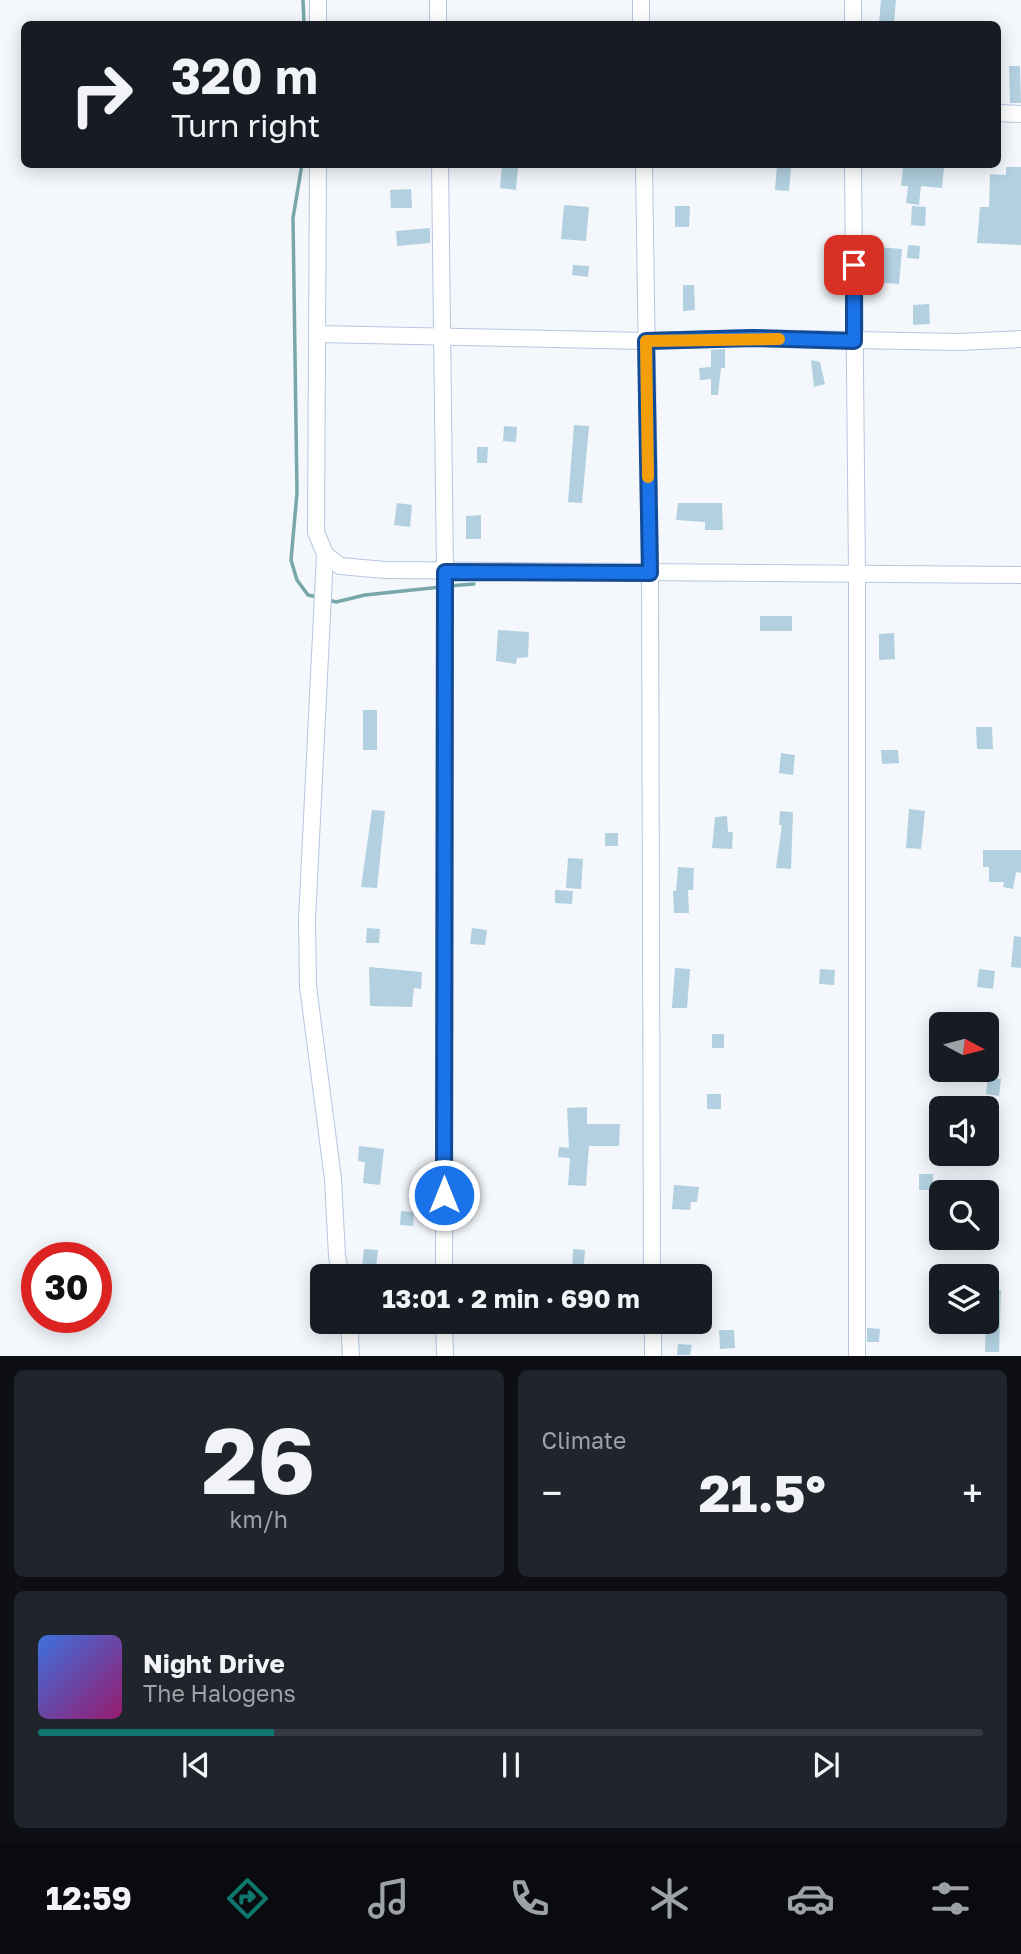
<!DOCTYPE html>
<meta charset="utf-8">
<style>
body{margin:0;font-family:"Golos Text",sans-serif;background:#20242c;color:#f1f3f6;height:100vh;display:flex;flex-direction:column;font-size:26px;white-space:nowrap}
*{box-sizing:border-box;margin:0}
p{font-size:23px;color:#9ea1a6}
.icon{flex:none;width:38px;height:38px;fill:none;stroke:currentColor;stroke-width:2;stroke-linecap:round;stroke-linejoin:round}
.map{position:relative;height:1356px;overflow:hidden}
.drawer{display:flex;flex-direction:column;gap:14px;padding:14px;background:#0d0f14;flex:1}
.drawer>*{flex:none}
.banner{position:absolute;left:21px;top:21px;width:980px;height:147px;border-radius:10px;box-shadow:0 4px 18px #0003;background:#171b24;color:#f1f3f6;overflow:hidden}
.needle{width:46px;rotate:97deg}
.controls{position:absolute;left:929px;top:1012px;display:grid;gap:14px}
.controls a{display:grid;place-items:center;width:70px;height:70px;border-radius:10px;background:#171b24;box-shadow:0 4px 18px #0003;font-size:35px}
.speed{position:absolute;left:21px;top:1242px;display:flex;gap:14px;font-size:35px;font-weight:700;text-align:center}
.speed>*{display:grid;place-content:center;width:91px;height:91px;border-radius:50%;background:#171b24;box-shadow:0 4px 18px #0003;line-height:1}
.speed .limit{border:10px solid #d22;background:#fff;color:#111}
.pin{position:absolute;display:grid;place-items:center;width:60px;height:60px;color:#fff;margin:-30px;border-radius:14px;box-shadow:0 4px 10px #0006}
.me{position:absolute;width:77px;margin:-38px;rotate:0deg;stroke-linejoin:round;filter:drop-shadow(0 0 5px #0008)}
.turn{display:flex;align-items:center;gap:24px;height:147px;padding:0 35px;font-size:32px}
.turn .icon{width:91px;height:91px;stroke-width:2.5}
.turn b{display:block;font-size:49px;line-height:60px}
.big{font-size:52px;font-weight:700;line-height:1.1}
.drawer .card{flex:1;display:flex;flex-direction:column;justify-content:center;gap:10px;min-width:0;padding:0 24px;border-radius:10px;background:#20242c}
.drawer .dial{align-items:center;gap:0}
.dial b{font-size:91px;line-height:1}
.song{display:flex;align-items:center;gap:21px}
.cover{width:84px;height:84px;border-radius:10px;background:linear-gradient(135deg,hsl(220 70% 55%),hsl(320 70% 35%))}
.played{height:7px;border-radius:4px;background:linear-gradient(90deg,#0f766e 25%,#363941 25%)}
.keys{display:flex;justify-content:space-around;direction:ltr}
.heat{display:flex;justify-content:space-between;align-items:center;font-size:38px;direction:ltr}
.drawer .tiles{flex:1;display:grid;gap:14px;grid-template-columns:1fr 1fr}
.card:last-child{grid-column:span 2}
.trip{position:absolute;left:310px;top:1264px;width:402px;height:70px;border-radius:10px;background:#171b24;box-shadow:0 4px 18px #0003;font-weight:700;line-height:70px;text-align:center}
.tab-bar{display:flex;height:112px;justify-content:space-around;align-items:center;background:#090b0e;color:#9ea1a6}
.tab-bar .icon{width:49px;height:49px}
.tab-bar .active{color:#0f766e}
.tab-bar b{font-size:32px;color:#f1f3f6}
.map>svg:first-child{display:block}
</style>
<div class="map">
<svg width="1021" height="1356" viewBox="0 0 1021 1356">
<rect width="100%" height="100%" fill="#f4f7fc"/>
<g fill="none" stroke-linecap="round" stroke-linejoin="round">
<g stroke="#77a7ab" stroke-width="3.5">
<path d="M 303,0 L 304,24"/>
<path d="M 302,164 L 293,218 L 297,493 L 291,560 L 297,580 L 308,595 L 317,597"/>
<path d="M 448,586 L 474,584"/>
<path d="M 328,600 L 336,602 L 365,595 L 441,587"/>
</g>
</g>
<g fill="#b2d0e0">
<path d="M 881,0 L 896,0 L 894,24 L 879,24 Z"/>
<path d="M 1009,66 L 1020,66 L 1021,103 L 1010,103 Z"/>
<path d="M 502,166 L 518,168 L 516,190 L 500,188 Z"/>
<path d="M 777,166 L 791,167 L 789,191 L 775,190 Z"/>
<path d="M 903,167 L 944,168 L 942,188 L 921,186 L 919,205 L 906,203 L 908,186 L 901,186 Z"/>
<path d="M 1006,167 L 1021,167 L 1021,245 L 977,243 L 980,207 L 989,207 L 990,174 L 1006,175 Z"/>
<path d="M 411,189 L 412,208 L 391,208 L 390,190 Z"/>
<path d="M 564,205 L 589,207 L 586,241 L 561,239 Z"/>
<path d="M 675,206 L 690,206 L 689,227 L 675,227 Z"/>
<path d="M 912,206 L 926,207 L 925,226 L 911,225 Z"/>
<path d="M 430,228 L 430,243 L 397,246 L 396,231 Z"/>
<path d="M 908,245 L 920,246 L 919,259 L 907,258 Z"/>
<path d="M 877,247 L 902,249 L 899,284 L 875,282 Z"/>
<path d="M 573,265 L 589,266 L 588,277 L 572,275 Z"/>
<path d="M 683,285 L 694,285 L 695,310 L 683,311 Z"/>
<path d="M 929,304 L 930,324 L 913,325 L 913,305 Z"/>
<path d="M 725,349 L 725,368 L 721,368 L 718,395 L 711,395 L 711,379 L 700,380 L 699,368 L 711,367 L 711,350 Z"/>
<path d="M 811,360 L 820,362 L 825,384 L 814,387 Z"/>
<path d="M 574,425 L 589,426 L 582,503 L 568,502 Z"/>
<path d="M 504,426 L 517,427 L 516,442 L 503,441 Z"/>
<path d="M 477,447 L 488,447 L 487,463 L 477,463 Z"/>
<path d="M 397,503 L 412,505 L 410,527 L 394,525 Z"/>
<path d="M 678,503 L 722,503 L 723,530 L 705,530 L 705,522 L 676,520 Z"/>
<path d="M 481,515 L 481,539 L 466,539 L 466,516 Z"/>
<rect x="760" y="616" width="32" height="15"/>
<path d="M 498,630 L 529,632 L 528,657 L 517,658 L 516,664 L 496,661 Z"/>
<path d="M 894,633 L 895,659 L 879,660 L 879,634 Z"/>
<rect x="363" y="710" width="14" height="40"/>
<path d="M 976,727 L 992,727 L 993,749 L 977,749 Z"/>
<path d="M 881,750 L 898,750 L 899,763 L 882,764 Z"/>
<path d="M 781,753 L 795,755 L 793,775 L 779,773 Z"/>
<path d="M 909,809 L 925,811 L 921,849 L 906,848 Z"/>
<path d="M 372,810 L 385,811 L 377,888 L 361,887 Z"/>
<path d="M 780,811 L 793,812 L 791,869 L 776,868 L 782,825 L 779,825 Z"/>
<path d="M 727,816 L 728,832 L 733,832 L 732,849 L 712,848 L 715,817 Z"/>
<rect x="605" y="833" width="13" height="13"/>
<path d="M 983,850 L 1021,850 L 1021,873 L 1016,872 L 1013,889 L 1003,887 L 1004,882 L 989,882 L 989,867 L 983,867 Z"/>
<path d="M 568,858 L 583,859 L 581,889 L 566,888 Z"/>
<path d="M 678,867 L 694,868 L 693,890 L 688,890 L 689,913 L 674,913 L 673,891 L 676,891 Z"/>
<path d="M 555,890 L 573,891 L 572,904 L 555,903 Z"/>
<path d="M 367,928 L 380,929 L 379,943 L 366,943 Z"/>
<path d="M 472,928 L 487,930 L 485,945 L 470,944 Z"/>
<path d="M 1014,936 L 1021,937 L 1021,968 L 1011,967 Z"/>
<path d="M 369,967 L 422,972 L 421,989 L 414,988 L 412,1007 L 370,1006 Z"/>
<path d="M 675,968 L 690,969 L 687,1008 L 672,1008 Z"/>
<path d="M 820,969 L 835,970 L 834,985 L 819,984 Z"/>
<path d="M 979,969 L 995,971 L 993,989 L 977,987 Z"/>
<rect x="712" y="1034" width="12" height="14"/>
<path d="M 988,1077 L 1001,1079 L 999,1096 L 986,1094 Z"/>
<rect x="707" y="1094" width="14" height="15"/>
<path d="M 587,1107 L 587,1124 L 620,1124 L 619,1146 L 589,1146 L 586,1186 L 568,1185 L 570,1158 L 558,1157 L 559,1147 L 569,1148 L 567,1108 Z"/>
<path d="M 359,1146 L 384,1149 L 380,1185 L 363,1183 L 365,1162 L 358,1161 Z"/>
<rect x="919" y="1174" width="14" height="16"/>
<path d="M 674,1185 L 699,1187 L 697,1202 L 691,1202 L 690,1210 L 672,1209 Z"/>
<path d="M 401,1211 L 414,1212 L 413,1226 L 400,1225 Z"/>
<path d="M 364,1249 L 378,1250 L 376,1268 L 362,1267 Z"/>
<path d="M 573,1249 L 585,1250 L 583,1276 L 572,1276 Z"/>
<path d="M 987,1290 L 1001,1290 L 999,1352 L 985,1352 Z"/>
<path d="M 867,1328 L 880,1329 L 879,1342 L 867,1342 Z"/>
<path d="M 719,1330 L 734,1330 L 735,1348 L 720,1349 Z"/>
<path d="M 678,1344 L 692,1345 L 690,1355 L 677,1355 Z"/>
</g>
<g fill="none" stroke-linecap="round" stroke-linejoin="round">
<g stroke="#b7c6df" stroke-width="18">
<g id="minor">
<path d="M 318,0 L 318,24"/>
<path d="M 438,0 L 438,24"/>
<path d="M 641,0 L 641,24"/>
<path d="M 853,0 L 853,24"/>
<path d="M 998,113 L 1021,114"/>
<path d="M 318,164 L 316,532 L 325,554 L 340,566 L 385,570 L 1021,575"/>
<path d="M 440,164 L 445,572 L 444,1276"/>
<path d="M 644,164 L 650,573 L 652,1276"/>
<path d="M 853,164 L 857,574 L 857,1356"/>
<path d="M 317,334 L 646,341 L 753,338 L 959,342 L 1021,339"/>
<path d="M 325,554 L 307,920 L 308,986 L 333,1179 L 337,1256 L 341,1276"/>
<path d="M 349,1321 L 351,1356"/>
<path d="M 444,1321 L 445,1356"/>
<path d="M 653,1321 L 653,1356"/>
</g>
</g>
<use href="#minor" stroke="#fff" stroke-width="16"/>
</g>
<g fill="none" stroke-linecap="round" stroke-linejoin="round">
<g stroke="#114b97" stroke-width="18">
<path id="route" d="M 444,1195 L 445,572 L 650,573 L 646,341 L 752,338 L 854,341 L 854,265"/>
</g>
<use href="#route" stroke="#1a73e8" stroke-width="12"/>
<path stroke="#f59e0b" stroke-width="12" d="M 648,477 L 646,341 L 779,339"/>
</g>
</svg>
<div class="controls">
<a><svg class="needle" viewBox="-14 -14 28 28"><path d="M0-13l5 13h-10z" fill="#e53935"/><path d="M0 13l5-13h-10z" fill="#9ea1a6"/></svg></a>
<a><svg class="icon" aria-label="sound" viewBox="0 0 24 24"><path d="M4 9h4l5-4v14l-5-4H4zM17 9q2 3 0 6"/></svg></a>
<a><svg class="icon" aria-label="search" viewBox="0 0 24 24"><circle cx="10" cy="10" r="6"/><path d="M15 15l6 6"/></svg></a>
<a><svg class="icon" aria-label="layers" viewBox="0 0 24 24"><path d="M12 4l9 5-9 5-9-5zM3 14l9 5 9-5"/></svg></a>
</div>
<div class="speed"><div class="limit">30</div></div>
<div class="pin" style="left:854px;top:265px;background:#d93025"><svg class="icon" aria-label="arrive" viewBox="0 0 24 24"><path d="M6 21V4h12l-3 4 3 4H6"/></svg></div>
<svg class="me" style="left:444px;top:1195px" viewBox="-20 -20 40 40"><circle r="17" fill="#1a73e8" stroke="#fff" stroke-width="3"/><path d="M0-11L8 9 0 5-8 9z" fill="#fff"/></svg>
<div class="trip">13:01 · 2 min · 690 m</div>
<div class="banner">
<div class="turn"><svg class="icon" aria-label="right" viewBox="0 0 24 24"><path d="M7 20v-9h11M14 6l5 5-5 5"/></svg><div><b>320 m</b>Turn right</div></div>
</div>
</div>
<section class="drawer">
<div class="tiles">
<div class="card dial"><b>26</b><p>km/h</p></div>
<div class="card"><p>Climate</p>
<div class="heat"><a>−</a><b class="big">21.5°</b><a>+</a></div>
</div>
<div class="card">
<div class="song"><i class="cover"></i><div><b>Night Drive</b><p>The Halogens</p></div></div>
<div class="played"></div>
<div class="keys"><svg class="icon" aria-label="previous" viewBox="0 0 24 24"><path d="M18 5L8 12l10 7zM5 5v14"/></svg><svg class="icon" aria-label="pause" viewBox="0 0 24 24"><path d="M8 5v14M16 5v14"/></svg><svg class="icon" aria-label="next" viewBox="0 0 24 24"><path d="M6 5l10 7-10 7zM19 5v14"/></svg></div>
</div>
</div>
</section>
<nav class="tab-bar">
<b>12:59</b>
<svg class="icon active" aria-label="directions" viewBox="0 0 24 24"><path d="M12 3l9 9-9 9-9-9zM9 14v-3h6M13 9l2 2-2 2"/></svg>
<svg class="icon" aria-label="music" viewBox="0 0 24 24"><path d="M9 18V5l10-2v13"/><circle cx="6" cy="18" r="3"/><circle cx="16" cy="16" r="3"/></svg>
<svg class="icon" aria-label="phone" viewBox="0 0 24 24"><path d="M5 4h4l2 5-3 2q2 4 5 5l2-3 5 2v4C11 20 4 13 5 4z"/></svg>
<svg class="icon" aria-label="climate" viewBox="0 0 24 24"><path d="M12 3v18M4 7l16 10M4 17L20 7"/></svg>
<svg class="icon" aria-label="car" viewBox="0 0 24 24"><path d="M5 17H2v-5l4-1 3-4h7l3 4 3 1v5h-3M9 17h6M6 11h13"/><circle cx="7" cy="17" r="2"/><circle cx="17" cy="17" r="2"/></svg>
<svg class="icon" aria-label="filters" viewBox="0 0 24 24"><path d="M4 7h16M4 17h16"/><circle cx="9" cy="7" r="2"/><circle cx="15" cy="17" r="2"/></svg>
</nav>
